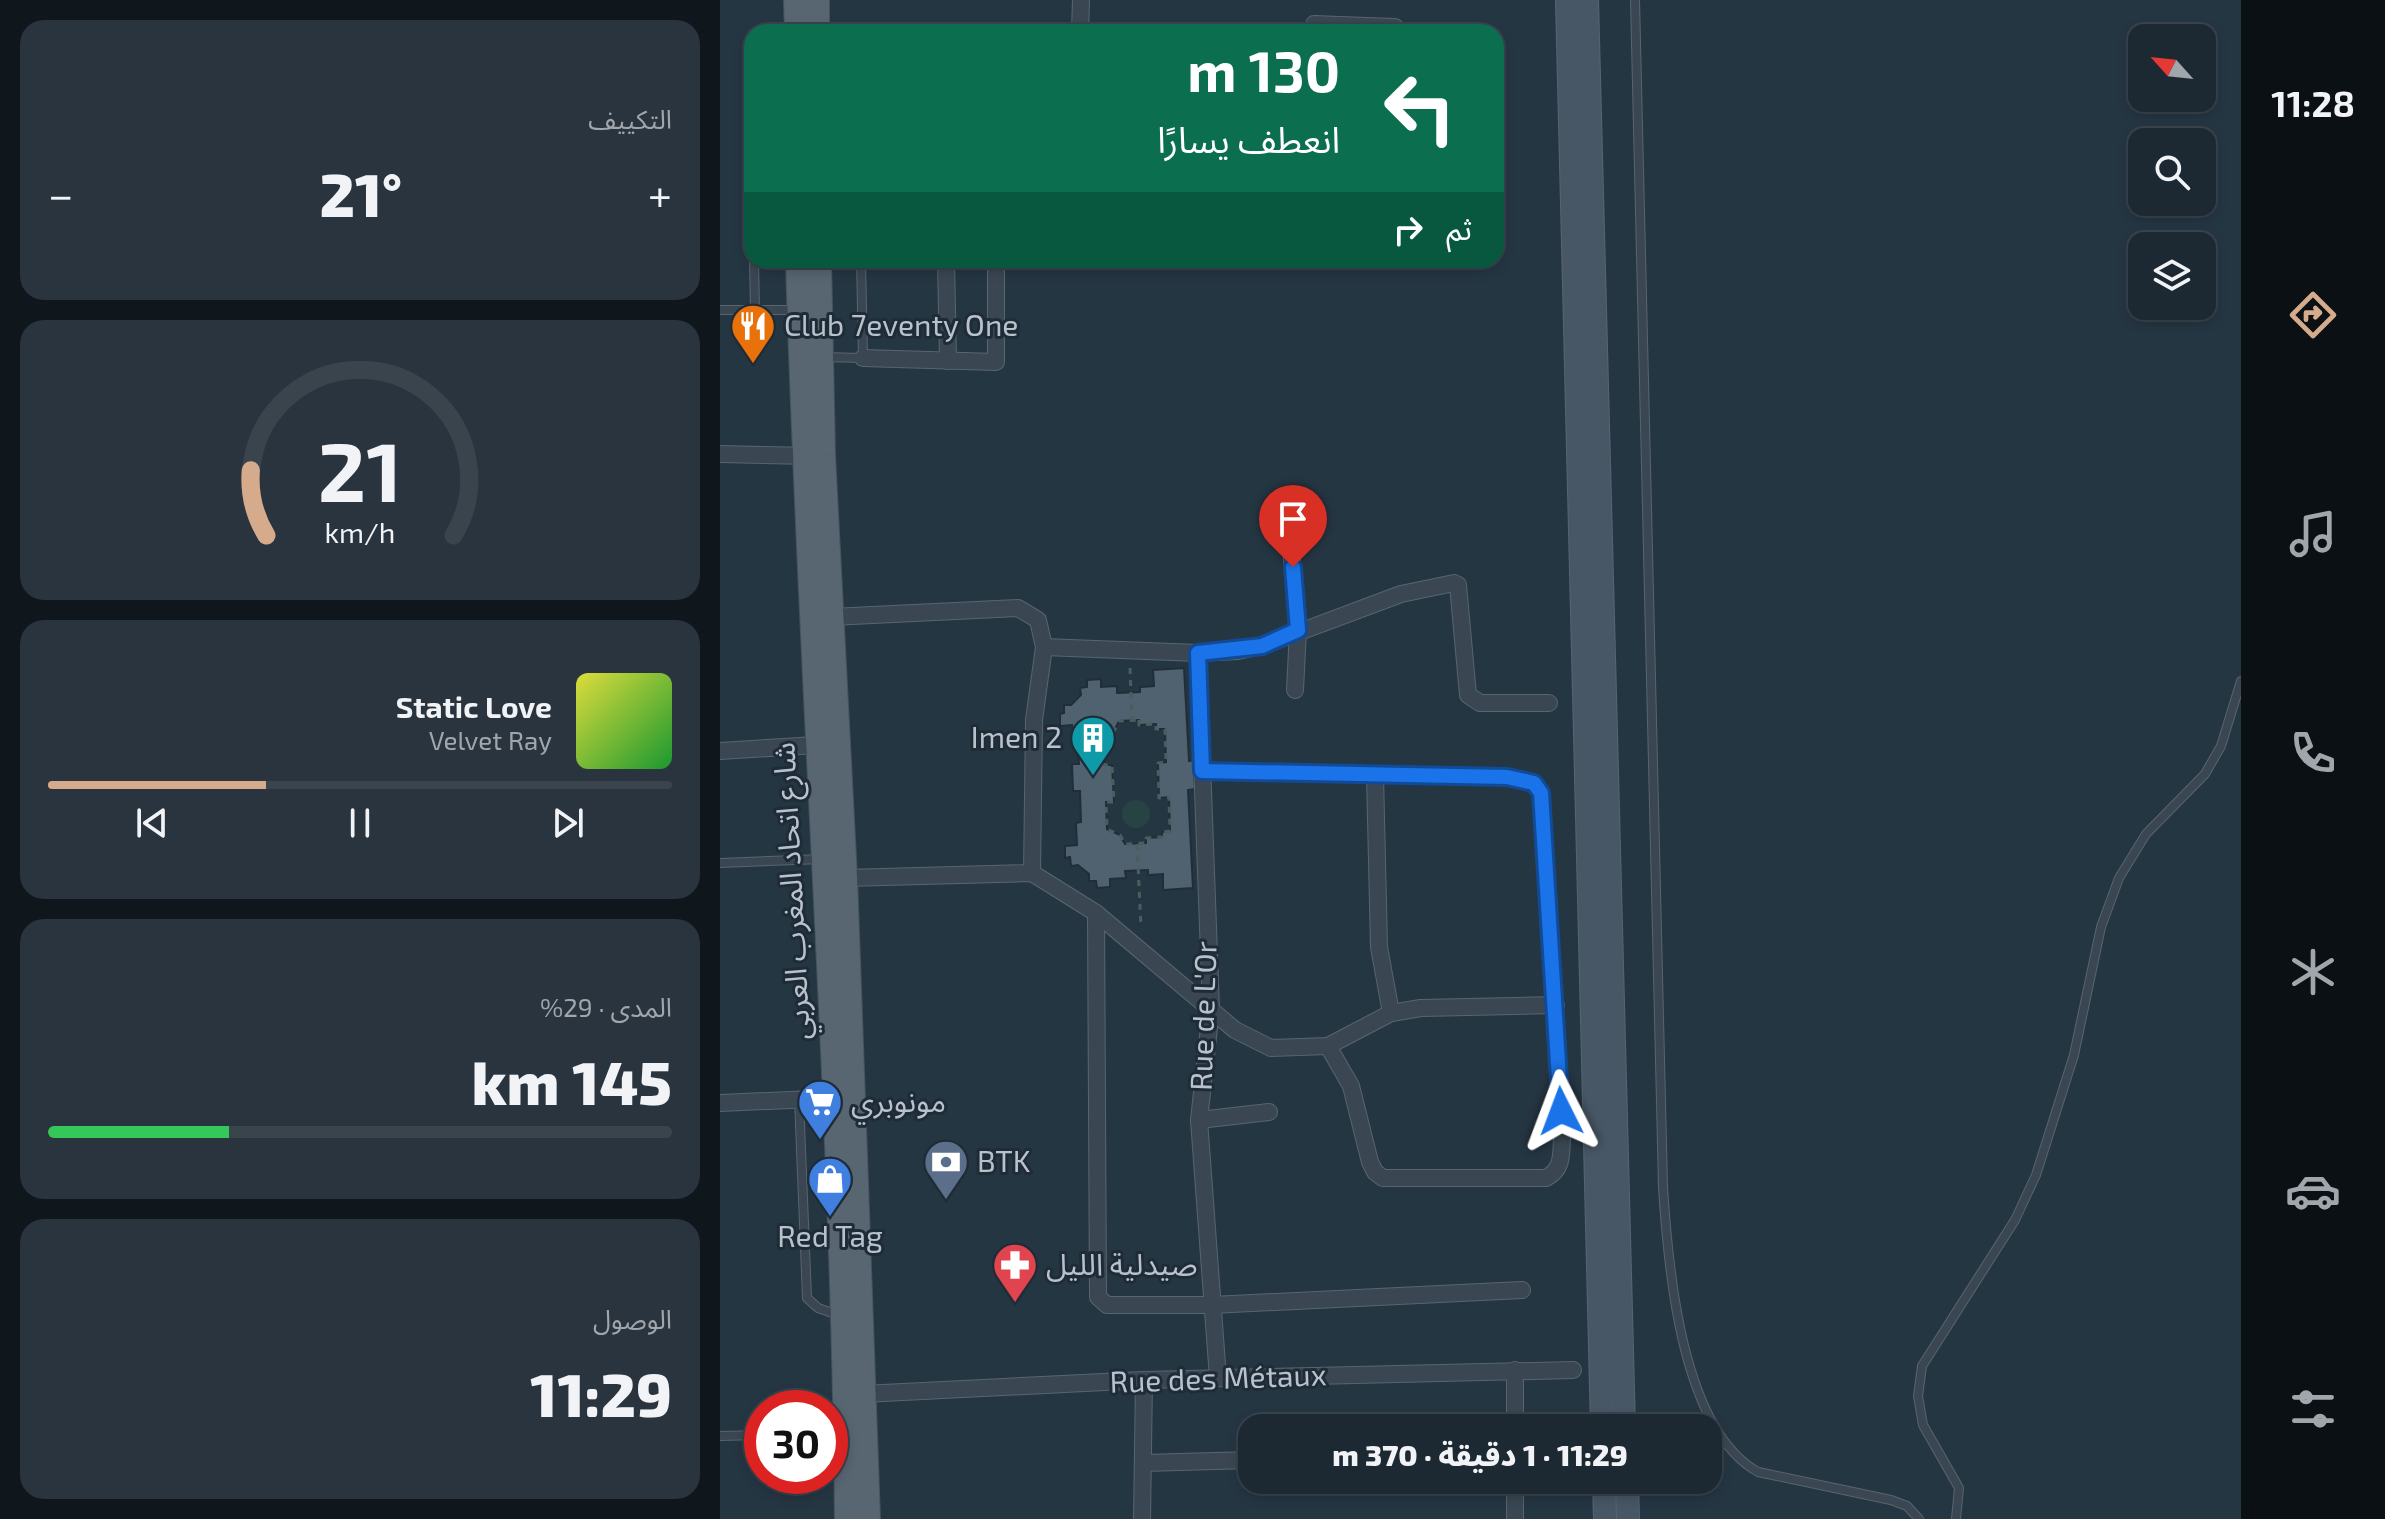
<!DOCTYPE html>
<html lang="ar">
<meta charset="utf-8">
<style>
body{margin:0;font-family:"Exo 2","Noto Sans Arabic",sans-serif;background:#29343e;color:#f1f3f6;direction:rtl;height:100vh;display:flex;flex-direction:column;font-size:30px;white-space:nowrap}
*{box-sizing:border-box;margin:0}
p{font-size:26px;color:#a0a6ac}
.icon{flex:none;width:44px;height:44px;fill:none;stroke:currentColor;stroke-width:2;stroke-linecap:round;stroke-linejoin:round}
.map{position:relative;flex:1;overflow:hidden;direction:ltr}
.side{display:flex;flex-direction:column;gap:20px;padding:20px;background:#0f161c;width:720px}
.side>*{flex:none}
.hud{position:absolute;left:24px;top:24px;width:760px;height:244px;border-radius:24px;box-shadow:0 4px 12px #0003,0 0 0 2px #3a444d;direction:rtl;background:#0b6e4f;color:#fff;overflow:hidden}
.needle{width:52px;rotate:297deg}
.controls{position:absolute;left:1408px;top:24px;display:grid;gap:16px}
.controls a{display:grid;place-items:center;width:88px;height:88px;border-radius:16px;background:#1c2832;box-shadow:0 4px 12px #0003,0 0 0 2px #3a444d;font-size:40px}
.speed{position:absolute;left:24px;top:1390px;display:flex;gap:16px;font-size:40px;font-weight:700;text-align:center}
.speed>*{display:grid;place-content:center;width:104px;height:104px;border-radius:50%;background:#1c2832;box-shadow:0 4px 12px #0003,0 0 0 2px #3a444d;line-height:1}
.speed .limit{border:12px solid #d22;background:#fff;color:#111}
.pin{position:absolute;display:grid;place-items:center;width:68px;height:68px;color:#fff;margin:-82px -34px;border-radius:50% 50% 50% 0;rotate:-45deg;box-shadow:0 0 8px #0007}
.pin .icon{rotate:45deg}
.me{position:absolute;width:88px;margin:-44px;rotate:357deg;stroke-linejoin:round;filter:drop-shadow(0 0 6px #0008)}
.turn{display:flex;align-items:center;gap:28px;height:168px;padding:0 32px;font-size:36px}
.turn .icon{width:104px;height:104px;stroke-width:2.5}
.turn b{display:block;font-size:56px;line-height:68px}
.then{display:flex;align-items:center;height:76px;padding:0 32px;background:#0003;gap:16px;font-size:30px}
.big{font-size:60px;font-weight:800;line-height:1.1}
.side .tile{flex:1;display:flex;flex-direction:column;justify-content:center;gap:12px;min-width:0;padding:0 28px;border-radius:24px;background:#29343e}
.side .dial{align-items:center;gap:0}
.dial svg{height:208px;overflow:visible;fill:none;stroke:#3a444d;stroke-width:7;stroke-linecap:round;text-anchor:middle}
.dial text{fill:#f1f3f6;stroke:none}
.song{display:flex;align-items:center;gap:24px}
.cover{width:96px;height:96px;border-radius:12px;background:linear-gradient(135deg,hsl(60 70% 55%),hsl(130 70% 35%))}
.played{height:8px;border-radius:4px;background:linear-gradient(90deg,#d6ab8b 35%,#3a444d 35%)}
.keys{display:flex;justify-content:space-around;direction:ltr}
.heat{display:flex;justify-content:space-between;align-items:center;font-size:44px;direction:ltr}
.charge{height:12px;border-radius:6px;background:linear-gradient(90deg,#34c759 29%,#3a444d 0)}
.trip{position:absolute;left:518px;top:1414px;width:484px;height:80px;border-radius:24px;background:#1c2832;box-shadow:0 4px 12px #0003,0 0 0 2px #3a444d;font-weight:800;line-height:80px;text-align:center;direction:rtl}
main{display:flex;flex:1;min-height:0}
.menu{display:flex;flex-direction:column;width:144px;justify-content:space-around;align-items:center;background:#0b1014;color:#a0a6ac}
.menu .icon{width:56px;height:56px}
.menu .selected{color:#d6ab8b}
.menu b{font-size:36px;color:#f1f3f6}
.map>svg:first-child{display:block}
</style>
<main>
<nav class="menu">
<b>11:28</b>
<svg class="icon selected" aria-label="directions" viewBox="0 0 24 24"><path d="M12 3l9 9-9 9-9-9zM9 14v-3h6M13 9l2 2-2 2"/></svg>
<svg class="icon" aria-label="music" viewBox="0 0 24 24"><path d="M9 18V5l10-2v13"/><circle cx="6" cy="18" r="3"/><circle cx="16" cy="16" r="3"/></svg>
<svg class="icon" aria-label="phone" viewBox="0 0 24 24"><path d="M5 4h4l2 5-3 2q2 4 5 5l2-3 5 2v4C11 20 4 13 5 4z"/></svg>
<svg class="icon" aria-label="climate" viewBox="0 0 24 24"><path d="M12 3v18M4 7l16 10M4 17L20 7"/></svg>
<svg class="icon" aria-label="car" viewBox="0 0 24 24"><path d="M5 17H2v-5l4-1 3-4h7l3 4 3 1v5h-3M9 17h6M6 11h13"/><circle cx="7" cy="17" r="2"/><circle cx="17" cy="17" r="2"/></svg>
<svg class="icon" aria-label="filters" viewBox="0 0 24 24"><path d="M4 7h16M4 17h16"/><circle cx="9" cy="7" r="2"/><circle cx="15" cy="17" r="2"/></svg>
</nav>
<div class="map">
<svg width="1521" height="1519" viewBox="0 0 1521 1519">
<rect width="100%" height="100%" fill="#253643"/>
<circle fill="#284343" cx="416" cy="814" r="14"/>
<path fill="#506170" stroke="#212e39" stroke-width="2" fill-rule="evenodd" d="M 464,668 L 469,761 L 473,760 L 475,789 L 468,790 L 473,888 L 443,890 L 443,874 L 428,875 L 428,870 L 405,871 L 406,878 L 390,879 L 390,887 L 377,888 L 376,881 L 369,881 L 369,874 L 358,865 L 351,866 L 350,857 L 345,858 L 345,846 L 357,845 L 356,823 L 361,822 L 360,791 L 353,791 L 352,764 L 359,764 L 358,747 L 353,748 L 352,725 L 340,726 L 340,714 L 344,713 L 344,705 L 351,705 L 361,695 L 360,688 L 367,687 L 367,680 L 381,679 L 381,687 L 397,686 L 397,693 L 420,692 L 420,687 L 434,686 L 433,670 ZM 419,720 L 419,725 L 436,724 L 436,729 L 445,729 L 446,762 L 438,763 L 439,798 L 449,797 L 450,831 L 442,832 L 442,837 L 426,838 L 426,843 L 405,844 L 400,835 L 387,829 L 386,802 L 394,802 L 392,765 L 384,765 L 382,737 L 388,737 L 388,731 L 394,731 L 399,721 Z"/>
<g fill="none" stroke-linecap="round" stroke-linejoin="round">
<g stroke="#58656f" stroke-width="10">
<g id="lane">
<path d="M 915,0 L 943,1187 C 948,1267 961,1429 1038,1472 L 1171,1500 L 1187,1506 L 1199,1519"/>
<path d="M 34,260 L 35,310"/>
<path d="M 0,310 L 78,310"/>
<path d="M 102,357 L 143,358 L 141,260"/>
<path d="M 0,863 L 102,859"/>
<path d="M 79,1099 L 87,1298 L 98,1308 L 121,1316"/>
<path d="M 0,1436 L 42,1435"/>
<path d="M 1236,1519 L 1239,1488 L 1203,1425 L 1198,1396 L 1202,1366 L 1295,1220 L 1316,1175 L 1354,1055 L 1381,927 L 1399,878 L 1426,834 L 1485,774 L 1501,746 L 1521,681"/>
</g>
</g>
<g stroke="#58656f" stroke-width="18">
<g id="street">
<path d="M 594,24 L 619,25"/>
<path d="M 360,32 L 361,0"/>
<path d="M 618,32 L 619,25 L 675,27"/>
<path d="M 226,260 L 228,361"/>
<path d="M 143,358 L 276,362 L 276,260"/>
<path d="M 0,454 L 94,456"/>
<path d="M 570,536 L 578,630 L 575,690"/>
<path d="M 111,617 L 298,608 L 318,620 L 324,647 L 314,720 L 312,873"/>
<path d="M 324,647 L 478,653 L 518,651 L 542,646 L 681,594 L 734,583 L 738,585 L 748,695 L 760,703 L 829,703"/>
<path d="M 478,653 L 491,1009 L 479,1120 L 498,1378"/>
<path d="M 0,751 L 96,745"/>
<path d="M 482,771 L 787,777 L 814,783 L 821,793 L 842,1138 C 841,1155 843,1169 826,1178 L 663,1178 L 655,1172 L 650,1162 L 631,1086 L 608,1046"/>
<path d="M 655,775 L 659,947 L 671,1013"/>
<path d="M 125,878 L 312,873 L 376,913 L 515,1030 L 551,1048 L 608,1046 L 671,1013 L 701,1008 L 836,1005"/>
<path d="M 376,913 L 378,1297 L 387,1305 L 492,1305 L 802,1290"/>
<path d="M 0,1103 L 115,1098"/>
<path d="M 479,1120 L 549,1112"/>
<path d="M 795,1370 L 795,1428"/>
<path d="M 143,1394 L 424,1380 L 853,1370"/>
<path d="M 423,1463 L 532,1460"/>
<path d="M 422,1519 L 424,1380"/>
<path d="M 795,1519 L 795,1480"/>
</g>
</g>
<g stroke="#58656f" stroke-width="24">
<g id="secondary">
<path d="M 847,0 L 882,1428"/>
<path d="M 867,0 L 904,1428"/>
<path d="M 884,1480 L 885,1519"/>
<path d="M 907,1480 L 908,1519"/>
</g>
</g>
<g stroke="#47535e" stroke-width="26">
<g id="primary">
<path d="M 76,0 L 77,32"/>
<path d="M 97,0 L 97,32"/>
<path d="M 78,260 C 90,680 123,1099 127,1519"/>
<path d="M 99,260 L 103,456 L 125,878 L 148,1519"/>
</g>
</g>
<g stroke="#465f5f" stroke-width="3" stroke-dasharray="6 6" stroke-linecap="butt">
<path d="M 410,668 L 412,720"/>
<path d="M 419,720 L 419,725 L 436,724 L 436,729 L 445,729 L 446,762 L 438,763 L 439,798 L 449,797 L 450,831 L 442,832 L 442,837 L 426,838 L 426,843 L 405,844 L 400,835 L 387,829 L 386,802 L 394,802 L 392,765 L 384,765 L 382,737 L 388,737 L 388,731 L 394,731 L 399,721 Z"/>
<path d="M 417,844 L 421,927"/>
</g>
<use href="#lane" stroke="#3a4752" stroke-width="8"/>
<use href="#street" stroke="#3a4752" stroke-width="16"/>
<use href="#secondary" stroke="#485765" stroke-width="22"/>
<use href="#primary" stroke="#586672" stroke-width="24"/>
</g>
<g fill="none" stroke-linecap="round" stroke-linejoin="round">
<g stroke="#114b97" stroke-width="20">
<path id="route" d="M 573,567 L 578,630 L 542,646 L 478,653 L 482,771 L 787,777 L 814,783 L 821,793 L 841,1111"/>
</g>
<use href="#route" stroke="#1a73e8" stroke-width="14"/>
</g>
<defs>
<g id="restaurant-pin" transform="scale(2.3)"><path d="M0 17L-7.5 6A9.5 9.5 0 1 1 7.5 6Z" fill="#e8710a" stroke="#1f2c37"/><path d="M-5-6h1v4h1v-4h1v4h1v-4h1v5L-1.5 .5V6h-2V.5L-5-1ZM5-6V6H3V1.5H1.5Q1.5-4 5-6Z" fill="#fff"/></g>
<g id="building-pin" transform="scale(2.3)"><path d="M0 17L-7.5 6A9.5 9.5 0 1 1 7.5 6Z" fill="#0f9aa8" stroke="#1f2c37"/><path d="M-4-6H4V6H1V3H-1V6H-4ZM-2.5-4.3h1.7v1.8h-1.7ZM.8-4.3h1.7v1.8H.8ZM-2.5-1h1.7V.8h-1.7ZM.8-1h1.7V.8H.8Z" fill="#fff"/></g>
<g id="supermarket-pin" transform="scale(2.3)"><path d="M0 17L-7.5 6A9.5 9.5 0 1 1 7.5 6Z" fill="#3f7fe0" stroke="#1f2c37"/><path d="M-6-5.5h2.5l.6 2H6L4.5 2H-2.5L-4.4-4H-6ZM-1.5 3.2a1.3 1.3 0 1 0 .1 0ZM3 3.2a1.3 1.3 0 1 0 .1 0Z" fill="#fff"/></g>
<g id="bank-pin" transform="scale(2.3)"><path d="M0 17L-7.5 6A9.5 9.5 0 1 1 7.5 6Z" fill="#5c6f8a" stroke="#1f2c37"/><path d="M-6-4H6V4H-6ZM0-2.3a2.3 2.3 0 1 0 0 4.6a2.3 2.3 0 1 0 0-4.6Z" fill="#fff"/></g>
<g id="shop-pin" transform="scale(2.3)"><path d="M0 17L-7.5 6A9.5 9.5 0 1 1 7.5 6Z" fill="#3f7fe0" stroke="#1f2c37"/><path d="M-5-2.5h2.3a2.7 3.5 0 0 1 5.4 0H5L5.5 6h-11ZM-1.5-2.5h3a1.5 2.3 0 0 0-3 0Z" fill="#fff"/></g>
<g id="pharmacy-pin" transform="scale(2.3)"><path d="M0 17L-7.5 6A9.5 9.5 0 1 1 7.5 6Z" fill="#e0444e" stroke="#1f2c37"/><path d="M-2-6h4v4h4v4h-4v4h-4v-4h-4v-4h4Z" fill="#fff"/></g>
</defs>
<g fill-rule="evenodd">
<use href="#restaurant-pin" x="33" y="326"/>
<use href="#building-pin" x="373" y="738"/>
<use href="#supermarket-pin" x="100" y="1102"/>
<use href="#bank-pin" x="226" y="1162"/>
<use href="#shop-pin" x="110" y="1179"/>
<use href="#pharmacy-pin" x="295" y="1265"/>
</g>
<g text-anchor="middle" stroke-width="6" stroke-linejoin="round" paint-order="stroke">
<g font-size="30" fill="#b7c2cc" stroke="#1f2c37" text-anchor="start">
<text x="64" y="336">Club 7eventy One</text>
<text x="342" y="748" text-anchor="end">Imen 2</text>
<text x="131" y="1112">مونوبري</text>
<text x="257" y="1172">BTK</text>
<text x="110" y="1247" text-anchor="middle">Red Tag</text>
<text x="326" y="1275">صيدلية الليل</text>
</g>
<g font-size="30" fill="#b7c2cc" stroke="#1f2c37">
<text transform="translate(72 891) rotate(-93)" y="10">شارع اتحاد المغرب العربي</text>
<text transform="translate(484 1016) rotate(-88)" y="10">Rue de L'Or</text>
<text transform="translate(498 1379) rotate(-2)" y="10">Rue des Métaux</text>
</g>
</g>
</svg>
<div class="controls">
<a><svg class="needle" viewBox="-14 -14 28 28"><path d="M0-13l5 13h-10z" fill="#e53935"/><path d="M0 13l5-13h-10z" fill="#a0a6ac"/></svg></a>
<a><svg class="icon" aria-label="search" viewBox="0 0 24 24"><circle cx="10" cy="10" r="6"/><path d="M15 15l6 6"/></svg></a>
<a><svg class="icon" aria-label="layers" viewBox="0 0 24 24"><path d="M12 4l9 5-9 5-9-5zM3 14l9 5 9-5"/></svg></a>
</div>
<div class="speed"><div class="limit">30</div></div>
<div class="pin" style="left:573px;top:567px;background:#d93025"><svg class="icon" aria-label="arrive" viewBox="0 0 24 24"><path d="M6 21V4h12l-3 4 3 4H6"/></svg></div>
<svg class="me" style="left:841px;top:1111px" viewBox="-20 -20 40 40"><path d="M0-17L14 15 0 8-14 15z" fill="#1a73e8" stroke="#fff" stroke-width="4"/></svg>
<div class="trip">11:29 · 1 دقيقة · 370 m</div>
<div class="hud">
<div class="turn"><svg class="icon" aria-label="left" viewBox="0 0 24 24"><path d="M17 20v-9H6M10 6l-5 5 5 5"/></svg><div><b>130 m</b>انعطف يسارًا</div></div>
<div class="then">ثم<svg class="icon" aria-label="right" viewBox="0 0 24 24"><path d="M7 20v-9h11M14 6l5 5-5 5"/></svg></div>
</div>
</div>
<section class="side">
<div class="tile"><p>التكييف</p>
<div class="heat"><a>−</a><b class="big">21°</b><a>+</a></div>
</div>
<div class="tile dial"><svg viewBox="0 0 100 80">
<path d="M14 69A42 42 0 1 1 86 69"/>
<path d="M14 69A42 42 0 0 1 8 44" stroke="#d6ab8b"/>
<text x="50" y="56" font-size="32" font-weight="700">21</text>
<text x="50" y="72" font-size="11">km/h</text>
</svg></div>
<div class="tile">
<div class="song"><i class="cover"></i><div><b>Static Love</b><p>Velvet Ray</p></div></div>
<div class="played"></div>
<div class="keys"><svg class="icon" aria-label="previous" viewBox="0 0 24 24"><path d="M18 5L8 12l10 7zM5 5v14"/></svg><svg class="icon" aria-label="pause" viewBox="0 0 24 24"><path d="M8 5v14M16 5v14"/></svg><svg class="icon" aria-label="next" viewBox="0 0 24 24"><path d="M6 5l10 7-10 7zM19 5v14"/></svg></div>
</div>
<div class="tile"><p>المدى · 29%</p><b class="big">145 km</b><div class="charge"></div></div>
<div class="tile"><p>الوصول</p><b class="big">11:29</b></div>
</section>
</main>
